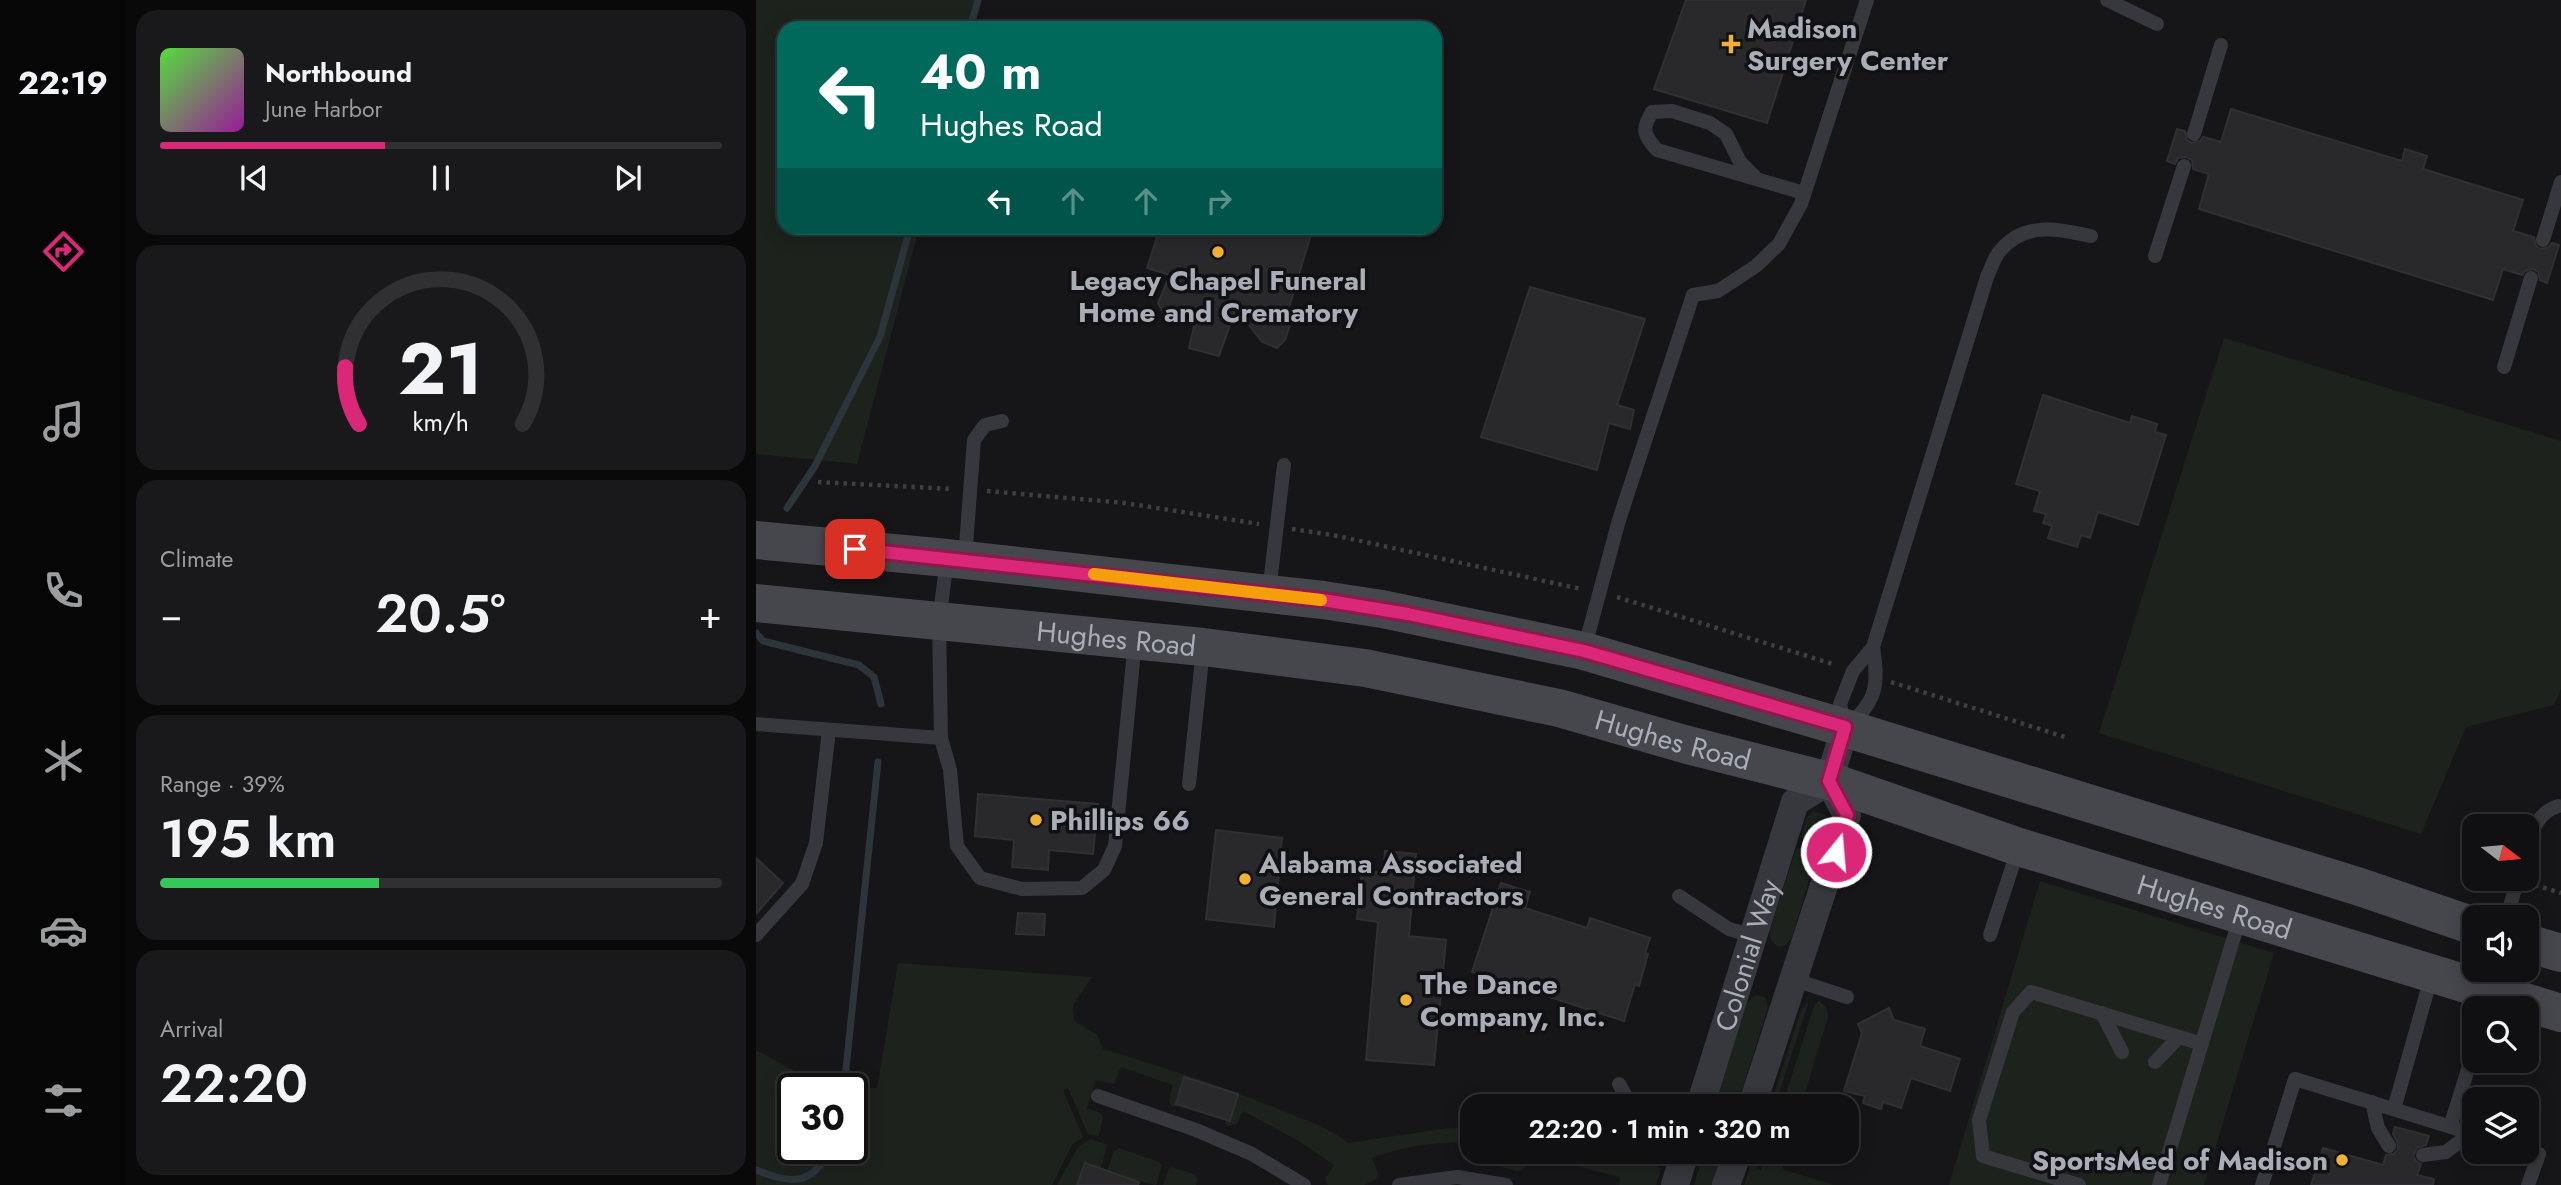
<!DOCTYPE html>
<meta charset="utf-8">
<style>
body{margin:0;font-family:Jost,sans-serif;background:#19191b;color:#f1f3f6;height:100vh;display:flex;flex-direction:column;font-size:26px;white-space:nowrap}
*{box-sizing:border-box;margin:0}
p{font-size:23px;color:#9c9d9f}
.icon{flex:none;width:38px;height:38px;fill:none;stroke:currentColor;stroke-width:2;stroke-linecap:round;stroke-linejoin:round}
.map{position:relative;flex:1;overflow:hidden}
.details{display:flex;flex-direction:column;gap:10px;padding:10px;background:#09090a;width:630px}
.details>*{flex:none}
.banner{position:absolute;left:21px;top:21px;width:665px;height:214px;border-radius:21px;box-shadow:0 4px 18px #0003,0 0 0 2px #303032;background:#00695c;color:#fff;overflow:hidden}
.needle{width:46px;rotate:106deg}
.controls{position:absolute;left:1706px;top:814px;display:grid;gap:14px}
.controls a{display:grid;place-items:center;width:77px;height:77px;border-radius:14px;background:#101012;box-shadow:0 4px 18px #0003,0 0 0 2px #303032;font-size:35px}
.speed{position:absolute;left:21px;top:1073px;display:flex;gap:14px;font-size:35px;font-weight:700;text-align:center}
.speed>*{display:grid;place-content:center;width:91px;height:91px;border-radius:50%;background:#101012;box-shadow:0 4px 18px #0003,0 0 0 2px #303032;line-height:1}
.speed .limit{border:4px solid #111;border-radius:10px;background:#fff;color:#111}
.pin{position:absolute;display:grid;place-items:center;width:60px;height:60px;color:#fff;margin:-30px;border-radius:14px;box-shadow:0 4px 10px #0006}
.me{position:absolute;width:77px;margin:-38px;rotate:17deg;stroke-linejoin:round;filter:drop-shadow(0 0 5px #0008)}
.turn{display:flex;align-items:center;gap:24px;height:147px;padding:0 28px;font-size:32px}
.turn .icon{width:91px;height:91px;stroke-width:2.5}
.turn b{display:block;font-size:49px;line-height:60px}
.lanes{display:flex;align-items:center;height:66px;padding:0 28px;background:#0003;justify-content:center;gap:35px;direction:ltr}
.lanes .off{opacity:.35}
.big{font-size:52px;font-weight:600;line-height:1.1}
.details .widget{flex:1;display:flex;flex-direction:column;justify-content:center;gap:10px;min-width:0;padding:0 24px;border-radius:21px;background:#19191b}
.details .dial{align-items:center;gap:0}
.dial svg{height:182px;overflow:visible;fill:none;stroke:#303032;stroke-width:7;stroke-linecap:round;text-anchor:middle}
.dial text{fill:#f1f3f6;stroke:none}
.song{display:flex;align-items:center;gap:21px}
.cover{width:84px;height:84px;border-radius:10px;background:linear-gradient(135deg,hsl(110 70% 55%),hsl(300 70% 35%))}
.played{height:7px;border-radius:4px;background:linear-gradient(90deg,#db2777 40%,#303032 40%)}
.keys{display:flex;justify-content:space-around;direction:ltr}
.heat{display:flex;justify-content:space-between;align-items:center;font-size:38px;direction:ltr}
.charge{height:10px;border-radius:5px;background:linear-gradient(90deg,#34c759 39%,#303032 0)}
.trip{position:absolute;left:704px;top:1094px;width:399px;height:70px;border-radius:21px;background:#101012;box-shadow:0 4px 18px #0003,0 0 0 2px #303032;font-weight:600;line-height:70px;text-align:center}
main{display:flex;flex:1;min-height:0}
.tabs{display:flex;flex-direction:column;width:126px;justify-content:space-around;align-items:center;background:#060607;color:#9c9d9f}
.tabs .icon{width:49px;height:49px}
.tabs .selected{color:#db2777}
.tabs b{font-size:32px;color:#f1f3f6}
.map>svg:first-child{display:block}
</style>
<main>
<nav class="tabs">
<b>22:19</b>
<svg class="icon selected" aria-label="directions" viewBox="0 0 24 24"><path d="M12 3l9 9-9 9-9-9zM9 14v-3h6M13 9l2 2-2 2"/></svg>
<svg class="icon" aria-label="music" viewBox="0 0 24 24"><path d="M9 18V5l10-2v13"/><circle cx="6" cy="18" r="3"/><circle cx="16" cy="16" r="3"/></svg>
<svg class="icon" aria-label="phone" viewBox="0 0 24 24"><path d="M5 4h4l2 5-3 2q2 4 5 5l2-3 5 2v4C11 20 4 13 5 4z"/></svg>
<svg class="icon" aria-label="climate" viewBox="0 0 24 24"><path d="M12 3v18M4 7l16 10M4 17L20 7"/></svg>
<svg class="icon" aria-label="car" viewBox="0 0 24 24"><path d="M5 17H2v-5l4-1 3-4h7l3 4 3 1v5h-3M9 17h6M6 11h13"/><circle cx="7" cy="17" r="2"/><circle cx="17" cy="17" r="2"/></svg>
<svg class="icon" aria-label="filters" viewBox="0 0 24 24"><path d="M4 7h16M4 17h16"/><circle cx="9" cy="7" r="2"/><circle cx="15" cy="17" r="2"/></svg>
</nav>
<section class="details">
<div class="widget">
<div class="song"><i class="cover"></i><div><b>Northbound</b><p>June Harbor</p></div></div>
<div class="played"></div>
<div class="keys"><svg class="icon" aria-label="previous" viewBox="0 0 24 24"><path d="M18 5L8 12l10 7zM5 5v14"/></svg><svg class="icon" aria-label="pause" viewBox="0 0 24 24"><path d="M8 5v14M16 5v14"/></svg><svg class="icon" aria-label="next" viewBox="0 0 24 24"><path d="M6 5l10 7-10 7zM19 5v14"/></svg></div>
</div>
<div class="widget dial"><svg viewBox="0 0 100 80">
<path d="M14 69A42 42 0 1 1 86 69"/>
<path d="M14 69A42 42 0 0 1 8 44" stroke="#db2777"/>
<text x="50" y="56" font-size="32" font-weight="700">21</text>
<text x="50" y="72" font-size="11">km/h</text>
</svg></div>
<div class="widget"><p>Climate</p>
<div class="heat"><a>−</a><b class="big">20.5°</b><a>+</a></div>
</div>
<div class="widget"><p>Range · 39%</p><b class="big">195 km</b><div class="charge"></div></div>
<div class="widget"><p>Arrival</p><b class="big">22:20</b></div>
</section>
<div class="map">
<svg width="1805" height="1185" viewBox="0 0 1805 1185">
<rect width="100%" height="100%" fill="#161618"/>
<g fill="#1c231d" fill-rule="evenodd">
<path d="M 0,0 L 224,0 L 216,28 L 28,28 L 28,228 L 163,228 L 101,464 L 0,454 Z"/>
<path d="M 1468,338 L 1805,441 L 1805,689 L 1798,705 L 1710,727 L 1665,834 L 1343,733 Z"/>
<path d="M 1058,811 L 1069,815 L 1072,823 L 1063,845 L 1048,841 L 1045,836 L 1051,818 Z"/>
<path d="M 1046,846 L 1061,853 L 1036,937 L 1030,945 L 1022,947 L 1015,940 L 1014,930 L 1040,849 Z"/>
<path d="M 1284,881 L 1518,953 L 1448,1185 L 1193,1185 Z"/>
<path d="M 142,963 L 336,977 L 317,1005 L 318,1020 L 341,1035 L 347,1049 C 407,1067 466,1086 525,1110 C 548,1120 573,1127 592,1143 L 693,1128 L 716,1129 L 716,1143 C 681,1141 649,1146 616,1158 L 622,1173 L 620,1179 L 608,1185 L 572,1185 L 569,1179 L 578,1165 L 541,1140 L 487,1111 L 481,1124 L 471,1126 L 469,1121 L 474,1121 L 482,1093 L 428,1077 L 420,1104 L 421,1106 L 416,1107 L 413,1101 L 417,1085 L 365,1067 L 358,1084 L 340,1080 L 331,1108 L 345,1113 L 347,1117 L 343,1136 L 332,1134 L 312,1088 L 307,1090 L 327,1137 L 316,1145 L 296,1185 L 0,1185 L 0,1050 L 69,1087 L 121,1088 ZM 37,1088 L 96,1088 L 96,1148 L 37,1148 Z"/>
<path d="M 999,995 L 1009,997 L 1012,1007 L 981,1106 L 960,1106 L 959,1100 L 991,1004 Z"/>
<path d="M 1063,1001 L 1070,1007 L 1072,1017 L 1045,1106 L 1026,1106 L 1058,1006 Z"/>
<path d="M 1051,1002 L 1052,1004 L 1019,1106 L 1014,1106 L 1045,1011 Z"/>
<path d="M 335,1139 L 351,1145 L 345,1169 L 321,1185 L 301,1185 L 322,1147 Z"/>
<path d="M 363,1148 L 403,1162 L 406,1166 L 400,1185 L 382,1181 L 380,1185 L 351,1171 L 358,1151 Z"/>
<path d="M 745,1152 L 857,1152 L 905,1168 L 900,1185 L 863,1185 L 864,1177 L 772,1154 L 768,1169 L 762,1172 L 743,1166 Z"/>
<path d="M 948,1152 L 966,1152 L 957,1185 L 938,1185 Z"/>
<path d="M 999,1152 L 1005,1152 L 1000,1169 L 1005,1170 L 1011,1152 L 1031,1152 L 1026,1169 L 1078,1185 L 988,1185 Z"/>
<path d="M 415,1167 L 438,1174 L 441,1179 L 440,1185 L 407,1185 L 412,1170 Z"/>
</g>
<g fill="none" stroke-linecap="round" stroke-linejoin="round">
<g stroke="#2c353c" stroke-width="7">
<path d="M 214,28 L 222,0"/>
<path d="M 31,508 L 59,466 L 124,337 L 154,228"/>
<path d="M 0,633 L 7,641 L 103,665 L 118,677 L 125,704"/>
<path d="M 88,1088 L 122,762"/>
<path d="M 0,1170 C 39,1185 55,1185 76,1148"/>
</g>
</g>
<g fill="#29292c" stroke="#303034" stroke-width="2">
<path d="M 930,0 L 1050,0 L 1011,123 L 898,89 Z"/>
<path d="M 1475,109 L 1646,161 L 1649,149 L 1671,156 L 1667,169 L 1767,200 L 1757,231 L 1778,237 L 1780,246 L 1785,249 L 1793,247 L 1796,243 L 1803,245 L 1791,283 L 1784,280 L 1782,272 L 1777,269 L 1769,271 L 1766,275 L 1747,269 L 1737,300 L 1443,209 L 1453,174 L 1437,169 L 1436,160 L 1430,157 L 1422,158 L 1419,164 L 1411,161 L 1421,129 L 1429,131 L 1431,140 L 1436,143 L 1444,141 L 1447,137 L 1465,142 Z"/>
<path d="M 404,228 L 557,228 L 531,314 L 534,325 L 529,340 L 521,348 L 506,342 L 480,308 L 463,356 L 433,348 L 439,322 L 408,314 L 402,303 L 414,275 L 391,268 Z"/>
<path d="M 774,287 L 889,319 L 861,405 L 878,410 L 874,429 L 853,423 L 841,470 L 725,437 Z"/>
<path d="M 1287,395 L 1374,423 L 1376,416 L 1401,424 L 1399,432 L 1410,435 L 1382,525 L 1342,512 L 1334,538 L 1325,535 L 1321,547 L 1292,538 L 1296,526 L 1287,523 L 1290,514 L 1278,511 L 1284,491 L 1260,484 Z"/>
<path d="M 222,794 L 342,804 L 337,854 L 293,850 L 292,870 L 256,867 L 258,840 L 219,836 Z"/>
<path d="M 460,830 L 526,838 L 518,927 L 450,919 Z"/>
<path d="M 629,851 L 660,854 L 653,936 L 690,940 L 678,1065 L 610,1060 L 622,922 L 601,919 L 606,870 L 627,873 Z"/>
<path d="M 0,858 L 27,883 L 0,914 Z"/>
<path d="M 745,883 L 774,892 L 769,908 L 831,928 L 834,918 L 894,938 L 889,953 L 892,954 L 883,986 L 879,984 L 868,1021 L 716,972 Z"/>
<path d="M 262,913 L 289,914 L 288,935 L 260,934 Z"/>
<path d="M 1133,1008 L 1138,1020 L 1169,1029 L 1164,1046 L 1204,1059 L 1194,1091 L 1155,1078 L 1145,1108 L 1127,1102 L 1125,1109 L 1107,1103 L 1109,1096 L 1088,1091 L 1106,1033 L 1102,1024 Z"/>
<path d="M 428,1077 L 482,1094 L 474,1121 L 420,1104 Z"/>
<path d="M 1639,1127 L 1673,1136 L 1670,1145 L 1661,1148 L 1657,1156 L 1660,1161 L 1665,1164 L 1661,1175 L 1678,1179 L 1677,1185 L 1555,1185 L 1567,1148 L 1627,1165 L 1630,1155 L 1637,1154 L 1642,1150 L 1641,1142 L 1637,1134 Z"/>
<path d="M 329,1163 L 383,1182 L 382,1185 L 321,1185 Z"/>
</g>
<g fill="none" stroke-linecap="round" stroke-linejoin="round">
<g stroke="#3d3f44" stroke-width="4.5" stroke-dasharray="3.5 5" stroke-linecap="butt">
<path d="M 62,482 L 197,489"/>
<path d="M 231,491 L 369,503 L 503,524"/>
<path d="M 536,529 L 577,535 L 825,589"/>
<path d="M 861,597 L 1080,665"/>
<path d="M 1135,682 L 1309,737"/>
<path d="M 1779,885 L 1805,893"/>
</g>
<g stroke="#37383d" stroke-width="14">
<path d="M 1351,0 L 1401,24"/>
<path d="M 1438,134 L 1465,45"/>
<path d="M 999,177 L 984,162 L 970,134 L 954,123 L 916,111 L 896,112 C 885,130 888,135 901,150 L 1048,193"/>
<path d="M 1787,240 L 1805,182"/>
<path d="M 1399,256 L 1428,166"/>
<path d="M 1748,367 L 1775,278"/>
<path d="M 209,558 L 218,440 L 229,425 L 246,421"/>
<path d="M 191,560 L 183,621 L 185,738 L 194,770 L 201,846 L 224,878 L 266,889 L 326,888 L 348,870 L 359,846 L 379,641"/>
<path d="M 513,592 L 528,465"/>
<path d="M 1117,647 C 1123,686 1121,702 1089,728 L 1084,704 L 1097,671 L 1117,647 L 1231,277 C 1235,269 1238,258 1243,252 C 1268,221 1301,229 1335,236"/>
<path d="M 828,650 L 863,520 L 937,295 L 962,291 L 1000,266 L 1023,244 L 1045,204 L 1111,0"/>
<path d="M 0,724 L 185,738"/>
<path d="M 433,784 L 447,649"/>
<path d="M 1771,849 C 1777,828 1782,813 1802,806"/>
<path d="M 923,896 L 973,929 L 997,936"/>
<path d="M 1751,917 L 1762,878"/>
<path d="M 0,935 L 46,884 L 60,843 L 73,730"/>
<path d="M 1234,935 L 1262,849"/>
<path d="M 1036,979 L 1091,997"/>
<path d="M 1346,1013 L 1366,1052"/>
<path d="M 1399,1062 L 1423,1037"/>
<path d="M 863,1084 L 872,1100 L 890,1106"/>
<path d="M 342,1096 L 440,1130 L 496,1154 L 548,1185"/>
<path d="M 1616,1102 L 1622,1128 L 1633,1146"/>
<path d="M 1638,1109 L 1676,974"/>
<path d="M 1694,1127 L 1718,1050"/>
<path d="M 1771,1150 L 1783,1154 L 1772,1185"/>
<path d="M 1667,1155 L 1690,1152 L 1715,1133"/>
<path d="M 643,1185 L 701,1177 L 750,1185"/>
<path d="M 1323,1185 L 1227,1156 L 1223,1120 L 1257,1012 L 1275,992 L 1446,1044"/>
<path d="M 1403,1185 L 1484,917"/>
<path d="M 1506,1185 L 1539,1079 L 1718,1134"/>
</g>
<g stroke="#37383d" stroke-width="28">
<path id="s1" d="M 944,1106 L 1039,802 L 1073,781 L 1089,728"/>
<path d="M 996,1106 L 1091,815 L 1073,781"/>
<path d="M 919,1185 L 929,1152"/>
<path d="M 970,1185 L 982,1152"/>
</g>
<g stroke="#45474d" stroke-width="38">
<path d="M 0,540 L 191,558 L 567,600 L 626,609 L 828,651 L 1089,728 L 1604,887 L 1718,926"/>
<path id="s2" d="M 0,603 L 447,647 L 609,668 L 803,708 L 928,744 L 1073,781 L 1263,847 L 1805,1013"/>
<path d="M 1771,943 L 1805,953"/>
</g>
</g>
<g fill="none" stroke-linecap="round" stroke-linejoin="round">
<g stroke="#8e194d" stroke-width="18">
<path id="route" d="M 99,549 L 567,600 L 652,614 L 828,651 L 1089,727 L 1073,781 L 1091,815 L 1080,852"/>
</g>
<use href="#route" stroke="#db2777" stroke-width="12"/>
<path stroke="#f59e0b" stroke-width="12" d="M 338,574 L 565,600"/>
</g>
<g fill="#f2b134" stroke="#111113" stroke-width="2.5">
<path d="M971.5 33.5h7v7h7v7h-7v7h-7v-7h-7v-7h7z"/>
<circle cx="462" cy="252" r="7"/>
<circle cx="280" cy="820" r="7"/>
<circle cx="489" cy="879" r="7"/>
<circle cx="650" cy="1000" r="7"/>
<circle cx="1586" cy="1160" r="7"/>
</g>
<g text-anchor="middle" stroke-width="7" stroke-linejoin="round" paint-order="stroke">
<g font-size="28" font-weight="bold" fill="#a8adb8" stroke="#111113" text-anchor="start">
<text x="991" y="38">Madison<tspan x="991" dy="32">Surgery Center</tspan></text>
<text x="462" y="290" text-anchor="middle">Legacy Chapel Funeral<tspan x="462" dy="32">Home and Crematory</tspan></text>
<text x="294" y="830">Phillips 66</text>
<text x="503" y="873">Alabama Associated<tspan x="503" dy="32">General Contractors</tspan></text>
<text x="664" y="994">The Dance<tspan x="664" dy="32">Company, Inc.</tspan></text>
<text x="1572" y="1170" text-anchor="end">SportsMed of Madison</text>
</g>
<g font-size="28" fill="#a8adb8" stroke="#111113">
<text dy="10" stroke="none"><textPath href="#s2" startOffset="362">Hughes Road</textPath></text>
<text dy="10" stroke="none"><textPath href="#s2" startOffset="929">Hughes Road</textPath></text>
<text dy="10" stroke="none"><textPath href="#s2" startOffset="1496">Hughes Road</textPath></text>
<text dy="10" stroke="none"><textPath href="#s1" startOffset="158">Colonial Way</textPath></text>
</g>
</g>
</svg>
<div class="controls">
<a><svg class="needle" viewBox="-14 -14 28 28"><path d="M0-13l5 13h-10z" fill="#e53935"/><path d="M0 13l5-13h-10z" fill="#9c9d9f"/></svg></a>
<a><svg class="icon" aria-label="sound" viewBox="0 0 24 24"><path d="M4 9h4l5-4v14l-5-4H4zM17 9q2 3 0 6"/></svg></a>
<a><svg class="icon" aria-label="search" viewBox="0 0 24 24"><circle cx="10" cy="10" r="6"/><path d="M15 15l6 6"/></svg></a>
<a><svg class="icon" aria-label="layers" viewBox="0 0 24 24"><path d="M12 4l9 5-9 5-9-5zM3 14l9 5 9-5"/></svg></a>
</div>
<div class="speed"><div class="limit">30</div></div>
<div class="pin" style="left:99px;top:549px;background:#d93025"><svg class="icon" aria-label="arrive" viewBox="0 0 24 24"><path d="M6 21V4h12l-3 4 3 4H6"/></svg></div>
<svg class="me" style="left:1080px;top:852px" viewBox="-20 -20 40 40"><circle r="17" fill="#db2777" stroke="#fff" stroke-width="3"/><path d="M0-11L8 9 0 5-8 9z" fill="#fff"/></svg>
<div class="trip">22:20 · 1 min · 320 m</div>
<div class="banner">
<div class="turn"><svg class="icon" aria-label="left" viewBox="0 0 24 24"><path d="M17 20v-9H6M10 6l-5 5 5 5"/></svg><div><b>40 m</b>Hughes Road</div></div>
<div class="lanes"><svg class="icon" aria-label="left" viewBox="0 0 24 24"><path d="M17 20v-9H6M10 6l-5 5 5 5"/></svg><svg class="icon off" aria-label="ahead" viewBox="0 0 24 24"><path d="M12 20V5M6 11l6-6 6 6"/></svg><svg class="icon off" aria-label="ahead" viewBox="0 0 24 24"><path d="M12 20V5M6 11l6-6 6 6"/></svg><svg class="icon off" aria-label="right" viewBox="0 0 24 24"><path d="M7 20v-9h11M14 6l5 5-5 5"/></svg></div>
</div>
</div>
</main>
